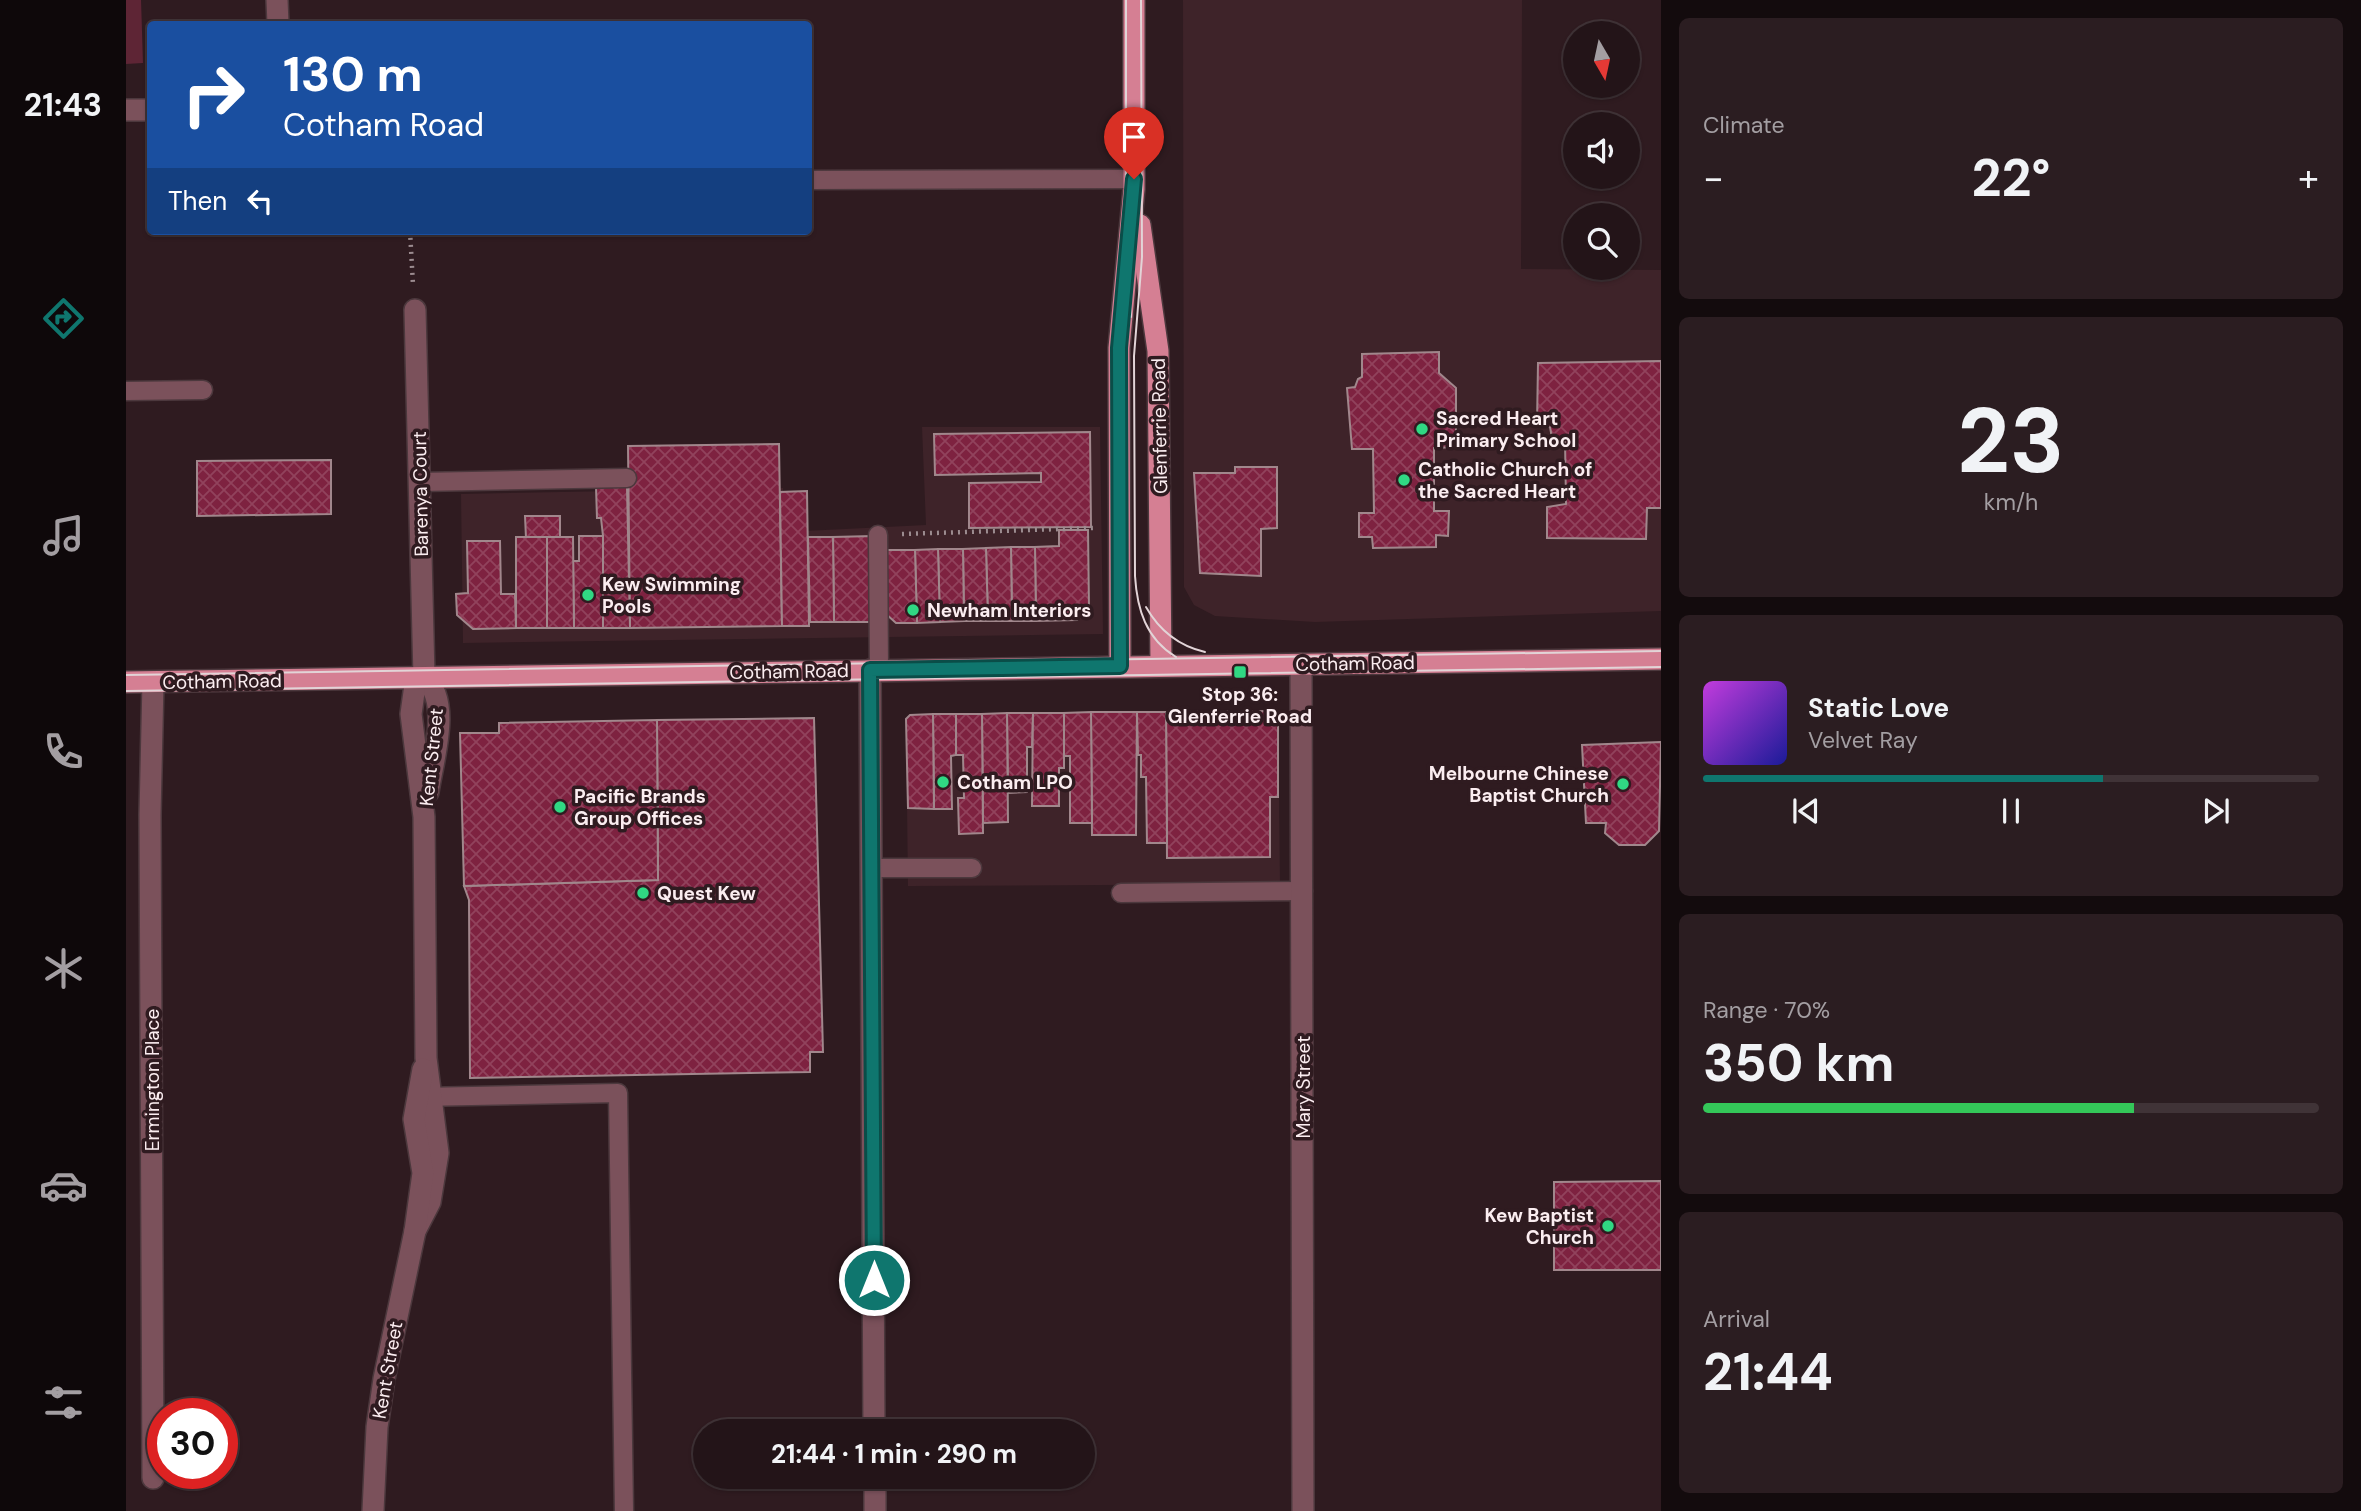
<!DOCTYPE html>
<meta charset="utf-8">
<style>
body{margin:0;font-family:"DM Sans",sans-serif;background:#2b1d21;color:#f1f3f6;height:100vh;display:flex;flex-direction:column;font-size:26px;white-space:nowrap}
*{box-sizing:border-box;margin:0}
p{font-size:23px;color:#a39ea2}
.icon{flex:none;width:38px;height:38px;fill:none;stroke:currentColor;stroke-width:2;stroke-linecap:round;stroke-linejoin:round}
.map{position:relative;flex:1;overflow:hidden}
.details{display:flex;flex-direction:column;gap:18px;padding:18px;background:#130b0d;width:700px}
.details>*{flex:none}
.hud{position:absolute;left:21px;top:21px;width:665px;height:214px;border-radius:7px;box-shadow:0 2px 5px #0004,0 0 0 2px #403337;background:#1a4fa0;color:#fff;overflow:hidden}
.needle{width:46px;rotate:171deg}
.tools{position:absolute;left:1437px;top:21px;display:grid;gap:14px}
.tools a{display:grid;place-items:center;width:77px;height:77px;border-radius:50%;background:#231418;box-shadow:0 2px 5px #0004,0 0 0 2px #403337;font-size:35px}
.speed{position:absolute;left:21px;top:1398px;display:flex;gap:14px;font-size:35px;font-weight:700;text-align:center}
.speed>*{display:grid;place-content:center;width:91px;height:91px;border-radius:50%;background:#231418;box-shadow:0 2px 5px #0004,0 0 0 2px #403337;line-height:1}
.speed .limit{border:10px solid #d22;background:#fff;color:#111}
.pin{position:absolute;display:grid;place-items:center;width:60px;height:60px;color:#fff;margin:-72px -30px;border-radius:50% 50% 50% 0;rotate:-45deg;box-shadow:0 0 7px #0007}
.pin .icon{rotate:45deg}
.me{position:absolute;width:77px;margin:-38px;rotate:0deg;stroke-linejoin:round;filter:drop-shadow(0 0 5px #0008)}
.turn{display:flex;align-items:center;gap:24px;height:147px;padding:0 21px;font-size:32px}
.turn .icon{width:91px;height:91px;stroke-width:2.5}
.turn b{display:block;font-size:49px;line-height:60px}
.then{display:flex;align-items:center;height:66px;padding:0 21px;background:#0003;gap:14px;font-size:26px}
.big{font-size:52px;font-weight:700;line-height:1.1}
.details .tile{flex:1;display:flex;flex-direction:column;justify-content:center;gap:10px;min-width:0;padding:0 24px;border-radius:10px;background:#2b1d21}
.details .dial{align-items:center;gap:0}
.dial b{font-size:91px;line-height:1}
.song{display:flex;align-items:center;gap:21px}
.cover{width:84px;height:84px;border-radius:10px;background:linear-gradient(135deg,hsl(290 70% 55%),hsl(240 70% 35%))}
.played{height:7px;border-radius:4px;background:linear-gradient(90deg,#0f766e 65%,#403337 65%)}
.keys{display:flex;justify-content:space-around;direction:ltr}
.heat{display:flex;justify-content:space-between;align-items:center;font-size:38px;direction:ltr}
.charge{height:10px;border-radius:5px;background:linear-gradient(90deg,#34c759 70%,#403337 0)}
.trip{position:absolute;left:567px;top:1419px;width:402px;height:70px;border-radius:35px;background:#231418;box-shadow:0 2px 5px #0004,0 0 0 2px #403337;font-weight:700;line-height:70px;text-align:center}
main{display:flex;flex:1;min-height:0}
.tabs{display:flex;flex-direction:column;width:126px;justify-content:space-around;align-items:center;background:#0e080a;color:#a39ea2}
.tabs .icon{width:49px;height:49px}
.tabs .current{color:#0f766e}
.tabs b{font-size:32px;color:#f1f3f6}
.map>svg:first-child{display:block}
</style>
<main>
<nav class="tabs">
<b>21:43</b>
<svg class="icon current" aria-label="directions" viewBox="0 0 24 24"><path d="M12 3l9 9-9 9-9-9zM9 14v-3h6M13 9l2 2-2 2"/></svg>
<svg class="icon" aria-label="music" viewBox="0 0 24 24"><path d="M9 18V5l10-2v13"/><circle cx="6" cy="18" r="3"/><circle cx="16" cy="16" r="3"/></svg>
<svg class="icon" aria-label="phone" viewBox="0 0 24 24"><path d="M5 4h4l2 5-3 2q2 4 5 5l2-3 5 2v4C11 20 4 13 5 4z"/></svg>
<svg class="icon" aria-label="climate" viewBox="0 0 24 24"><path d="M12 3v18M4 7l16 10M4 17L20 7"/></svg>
<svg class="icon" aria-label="car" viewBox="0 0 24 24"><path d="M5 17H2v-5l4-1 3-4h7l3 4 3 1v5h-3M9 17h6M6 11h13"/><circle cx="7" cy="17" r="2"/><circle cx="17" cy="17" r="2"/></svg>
<svg class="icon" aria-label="filters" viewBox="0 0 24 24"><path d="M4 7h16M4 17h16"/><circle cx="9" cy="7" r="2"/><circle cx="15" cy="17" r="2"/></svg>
</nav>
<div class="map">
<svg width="1535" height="1511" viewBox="0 0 1535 1511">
<defs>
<pattern id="building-cross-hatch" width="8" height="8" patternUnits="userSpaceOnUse" patternTransform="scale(1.75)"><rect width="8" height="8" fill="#7e2240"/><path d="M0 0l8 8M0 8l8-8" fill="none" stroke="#91425c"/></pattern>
</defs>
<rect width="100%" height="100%" fill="#2f1b20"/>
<g fill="#3e2329">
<path d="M 1057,0 L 1396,0 L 1395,269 L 1535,270 L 1535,611 L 1189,622 L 1089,616 L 1068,605 L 1058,587 Z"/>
<path d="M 796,427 L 974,427 L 977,634 L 337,643 L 335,494 L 657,488 L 658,532 L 800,525 Z"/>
<path d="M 1146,711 L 1152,715 L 1154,884 L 782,886 L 780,722 L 784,715 Z"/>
</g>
<path fill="#5e2535" d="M 0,0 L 15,0 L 17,63 L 0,64 Z"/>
<g fill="url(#building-cross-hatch)" stroke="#a1878c" stroke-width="2">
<path d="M 1313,352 L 1313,373 L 1330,388 L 1330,447 L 1308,448 L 1308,511 L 1323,511 L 1322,536 L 1310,535 L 1310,547 L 1247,548 L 1246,537 L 1233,537 L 1233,513 L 1248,513 L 1247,449 L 1226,449 L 1221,388 L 1229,387 L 1232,379 L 1236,377 L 1236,354 Z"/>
<path d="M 1535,361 L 1535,508 L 1521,508 L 1520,539 L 1421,538 L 1421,507 L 1440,504 L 1439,439 L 1426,438 L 1424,427 L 1411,424 L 1412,363 Z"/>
<path d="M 964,432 L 965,527 L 843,528 L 843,483 L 915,482 L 915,473 L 809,475 L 808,434 Z"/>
<path d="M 653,444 L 656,626 L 504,628 L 502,446 Z"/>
<path d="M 205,460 L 205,514 L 71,516 L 71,461 Z"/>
<path d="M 1109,467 L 1151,467 L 1151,528 L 1135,529 L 1135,576 L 1074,573 L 1068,473 L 1109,473 Z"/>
<path d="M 470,487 L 501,487 L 504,628 L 477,628 L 477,536 L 475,518 L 471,518 Z"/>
<path d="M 681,491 L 683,626 L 656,626 L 654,492 Z"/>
<path d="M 399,516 L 434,516 L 434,537 L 400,538 Z"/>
<path d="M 933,530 L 962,530 L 963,609 L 951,620 L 910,621 L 909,547 L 933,546 Z"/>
<path d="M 453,536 L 477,536 L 477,628 L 448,628 L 447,561 L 453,561 Z"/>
<path d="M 746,536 L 746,622 L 708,622 L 707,537 Z"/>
<rect x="390" y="537" width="31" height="91"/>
<path d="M 421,537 L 447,537 L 448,628 L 421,628 Z"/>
<path d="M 682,537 L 707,537 L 708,622 L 684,622 Z"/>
<path d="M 341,541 L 374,541 L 375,594 L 389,594 L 390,628 L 347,629 L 331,615 L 330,594 L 342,593 Z"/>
<path d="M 885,547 L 909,547 L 910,621 L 886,621 Z"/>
<path d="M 885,547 L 886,621 L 862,621 L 860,548 Z"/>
<path d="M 860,548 L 862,621 L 838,621 L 837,549 Z"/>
<path d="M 812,549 L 837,549 L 838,621 L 814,622 Z"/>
<path d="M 812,549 L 814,622 L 791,623 L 789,550 Z"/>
<path d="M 757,550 L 789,550 L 791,623 L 770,623 L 759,613 Z"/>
<path d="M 1146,711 L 1152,715 L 1152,797 L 1144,797 L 1144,857 L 1041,858 L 1040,712 Z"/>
<path d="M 965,712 L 1011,712 L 1010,835 L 966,835 Z"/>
<path d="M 965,712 L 966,823 L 944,823 L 944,756 L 938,756 L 938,713 Z"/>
<path d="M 1011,712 L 1040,712 L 1041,843 L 1021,843 L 1020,777 L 1015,777 L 1015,755 L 1012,755 Z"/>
<path d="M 881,713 L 907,713 L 906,747 L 901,747 L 901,792 L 882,793 Z"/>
<path d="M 881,713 L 882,822 L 857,823 L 856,714 Z"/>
<path d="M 907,713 L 938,713 L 938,768 L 933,768 L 933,806 L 906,806 Z"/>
<path d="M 807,714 L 830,714 L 830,755 L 825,756 L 826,809 L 808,809 Z"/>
<path d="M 807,714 L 808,809 L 782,808 L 780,719 L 784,715 Z"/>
<path d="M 830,714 L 856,714 L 857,833 L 833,834 L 832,798 L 838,798 L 837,755 L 830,755 Z"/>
<path d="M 688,718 L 697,1052 L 684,1052 L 684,1072 L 344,1078 L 343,900 L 338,886 L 532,880 L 531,720 Z"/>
<path d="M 531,720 L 532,880 L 338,886 L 334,733 L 373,733 L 373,723 Z"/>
<path d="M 1535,742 L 1533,831 L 1519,845 L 1493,845 L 1479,833 L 1480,823 L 1460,823 L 1456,745 Z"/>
<path d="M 1535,1181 L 1535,1270 L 1428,1270 L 1428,1182 Z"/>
</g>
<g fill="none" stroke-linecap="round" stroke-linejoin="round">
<g stroke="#4c383d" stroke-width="21">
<g id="lane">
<path d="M 682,180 L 1008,179"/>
<path d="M 0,391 L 77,390"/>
<path d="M 294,482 L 501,478"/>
<path d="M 752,535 L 753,670"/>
<path d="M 747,868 L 846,868"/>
<path d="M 995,893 L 1177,891"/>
<path d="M 294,1097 L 492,1093 L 498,1511"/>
</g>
</g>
<g stroke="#4c383d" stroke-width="24">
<g id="street">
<path d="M 151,0 L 152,24"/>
<path d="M 0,110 L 24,110"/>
<path d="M 289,310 L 298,677"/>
<path d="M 1175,664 L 1177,1511"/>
<path d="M 744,670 L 748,1432"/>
<path d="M 298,677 C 326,702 307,759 302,792"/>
<path d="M 27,682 L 24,815 L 27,1478"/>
<path d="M 289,1231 L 304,1202 L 312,1153 L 300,1058 L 298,817 L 285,714 L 289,685 L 298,677"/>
<path d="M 749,1477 L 749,1511"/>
<path d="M 247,1511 L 251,1427 L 258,1379 L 289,1231 L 297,1173 L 288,1119 L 297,1069"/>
</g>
</g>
<g stroke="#4c383d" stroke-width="24">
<g id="primary">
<path d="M 1014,225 L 1032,351 L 1035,665"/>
<path d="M 994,666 L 993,348 L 1008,189 L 1008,0"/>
<path d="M 0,682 L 1535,659"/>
</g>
</g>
<g stroke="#9c8c90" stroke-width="4.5" stroke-dasharray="2 5" stroke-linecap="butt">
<path d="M 284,231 L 287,285"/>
<path d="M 776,534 L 967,528"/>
</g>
<use href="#lane" stroke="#7b515b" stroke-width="18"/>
<use href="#street" stroke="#7b515b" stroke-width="21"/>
<use href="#primary" stroke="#d57f93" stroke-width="21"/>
<g stroke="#e2d4d7" stroke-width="2">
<path d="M 1000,0 L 1000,230 L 1005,317"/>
<path d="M 1015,0 L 1016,257 L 1008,356 L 1009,576 C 1011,609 1020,639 1050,657"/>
<path d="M 1020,607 C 1033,630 1053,646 1079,652"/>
<path d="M 0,675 L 1535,651"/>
<path d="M 0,691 L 1535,667"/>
</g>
</g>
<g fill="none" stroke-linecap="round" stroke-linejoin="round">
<g stroke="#0a4d48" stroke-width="18">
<path id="route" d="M 748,1280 L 744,670 L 994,666 L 993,348 L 1008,179"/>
</g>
<use href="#route" stroke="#0f766e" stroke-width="12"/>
</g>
<g fill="#30d883" stroke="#2f1b20" stroke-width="2.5">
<circle cx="1296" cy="429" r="7"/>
<circle cx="1278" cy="480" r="7"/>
<circle cx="462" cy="595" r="7"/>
<circle cx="787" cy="610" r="7"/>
<rect x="1107" y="665" width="14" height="14" rx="3.5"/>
<circle cx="817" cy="782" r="7"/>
<circle cx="1497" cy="784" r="7"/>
<circle cx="434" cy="807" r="7"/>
<circle cx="517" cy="893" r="7"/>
<circle cx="1482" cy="1226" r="7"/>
</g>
<g text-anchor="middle" stroke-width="7" stroke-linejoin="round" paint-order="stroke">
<g font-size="19" font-weight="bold" fill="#fbedf0" stroke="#2f1b20" text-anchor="start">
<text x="1310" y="425">Sacred Heart<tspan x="1310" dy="22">Primary School</tspan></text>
<text x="1292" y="476">Catholic Church of<tspan x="1292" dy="22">the Sacred Heart</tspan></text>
<text x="476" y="591">Kew Swimming<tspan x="476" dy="22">Pools</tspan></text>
<text x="801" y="617">Newham Interiors</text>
<text x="1114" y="701" text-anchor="middle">Stop 36:<tspan x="1114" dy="22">Glenferrie Road</tspan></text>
<text x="1483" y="780" text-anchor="end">Melbourne Chinese<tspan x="1483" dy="22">Baptist Church</tspan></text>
<text x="831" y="789">Cotham LPO</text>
<text x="448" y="803">Pacific Brands<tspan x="448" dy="22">Group Offices</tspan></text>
<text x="531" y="900">Quest Kew</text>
<text x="1468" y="1222" text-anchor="end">Kew Baptist<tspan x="1468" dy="22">Church</tspan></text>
</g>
<g font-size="19" fill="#fbedf0" stroke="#2f1b20">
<text transform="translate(1033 426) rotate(-91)" y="7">Glenferrie Road</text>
<text transform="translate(294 494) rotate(-91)" y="7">Barenya Court</text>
<text transform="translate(1229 663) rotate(-1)" y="7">Cotham Road</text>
<text transform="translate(663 671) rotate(-1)" y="7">Cotham Road</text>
<text transform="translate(96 681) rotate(-1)" y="7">Cotham Road</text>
<text transform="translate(305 757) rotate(-84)" y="7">Kent Street</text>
<text transform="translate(26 1080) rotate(-90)" y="7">Ermington Place</text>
<text transform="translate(1177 1087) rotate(-90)" y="7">Mary Street</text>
<text transform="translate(261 1370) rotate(-80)" y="7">Kent Street</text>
</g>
</g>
</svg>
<div class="tools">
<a><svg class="needle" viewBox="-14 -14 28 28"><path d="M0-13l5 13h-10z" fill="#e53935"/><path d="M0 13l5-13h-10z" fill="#a39ea2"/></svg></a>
<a><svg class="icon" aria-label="sound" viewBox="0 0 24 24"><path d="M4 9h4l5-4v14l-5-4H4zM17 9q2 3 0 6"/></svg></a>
<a><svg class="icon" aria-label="search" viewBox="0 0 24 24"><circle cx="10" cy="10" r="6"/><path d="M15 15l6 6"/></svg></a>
</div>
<div class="speed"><div class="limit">30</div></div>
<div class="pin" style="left:1008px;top:179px;background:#d93025"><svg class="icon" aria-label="arrive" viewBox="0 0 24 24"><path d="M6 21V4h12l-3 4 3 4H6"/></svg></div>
<svg class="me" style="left:748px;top:1280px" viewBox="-20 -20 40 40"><circle r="17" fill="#0f766e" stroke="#fff" stroke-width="3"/><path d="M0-11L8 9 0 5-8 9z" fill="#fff"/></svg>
<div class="trip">21:44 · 1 min · 290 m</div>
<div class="hud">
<div class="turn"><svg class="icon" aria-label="right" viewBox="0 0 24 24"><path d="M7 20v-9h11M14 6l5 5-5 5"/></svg><div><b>130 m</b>Cotham Road</div></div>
<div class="then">Then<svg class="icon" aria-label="left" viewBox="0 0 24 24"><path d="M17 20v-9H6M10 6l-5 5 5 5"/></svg></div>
</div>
</div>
<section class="details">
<div class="tile"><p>Climate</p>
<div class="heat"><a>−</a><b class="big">22°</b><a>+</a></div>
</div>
<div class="tile dial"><b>23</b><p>km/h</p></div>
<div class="tile">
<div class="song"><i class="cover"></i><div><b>Static Love</b><p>Velvet Ray</p></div></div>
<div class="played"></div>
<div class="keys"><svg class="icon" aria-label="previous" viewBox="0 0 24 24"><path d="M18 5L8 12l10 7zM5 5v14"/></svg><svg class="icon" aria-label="pause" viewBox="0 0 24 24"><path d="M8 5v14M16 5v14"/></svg><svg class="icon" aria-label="next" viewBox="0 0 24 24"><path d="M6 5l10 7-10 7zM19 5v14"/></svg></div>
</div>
<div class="tile"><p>Range · 70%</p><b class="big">350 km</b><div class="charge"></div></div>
<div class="tile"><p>Arrival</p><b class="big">21:44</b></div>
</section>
</main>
